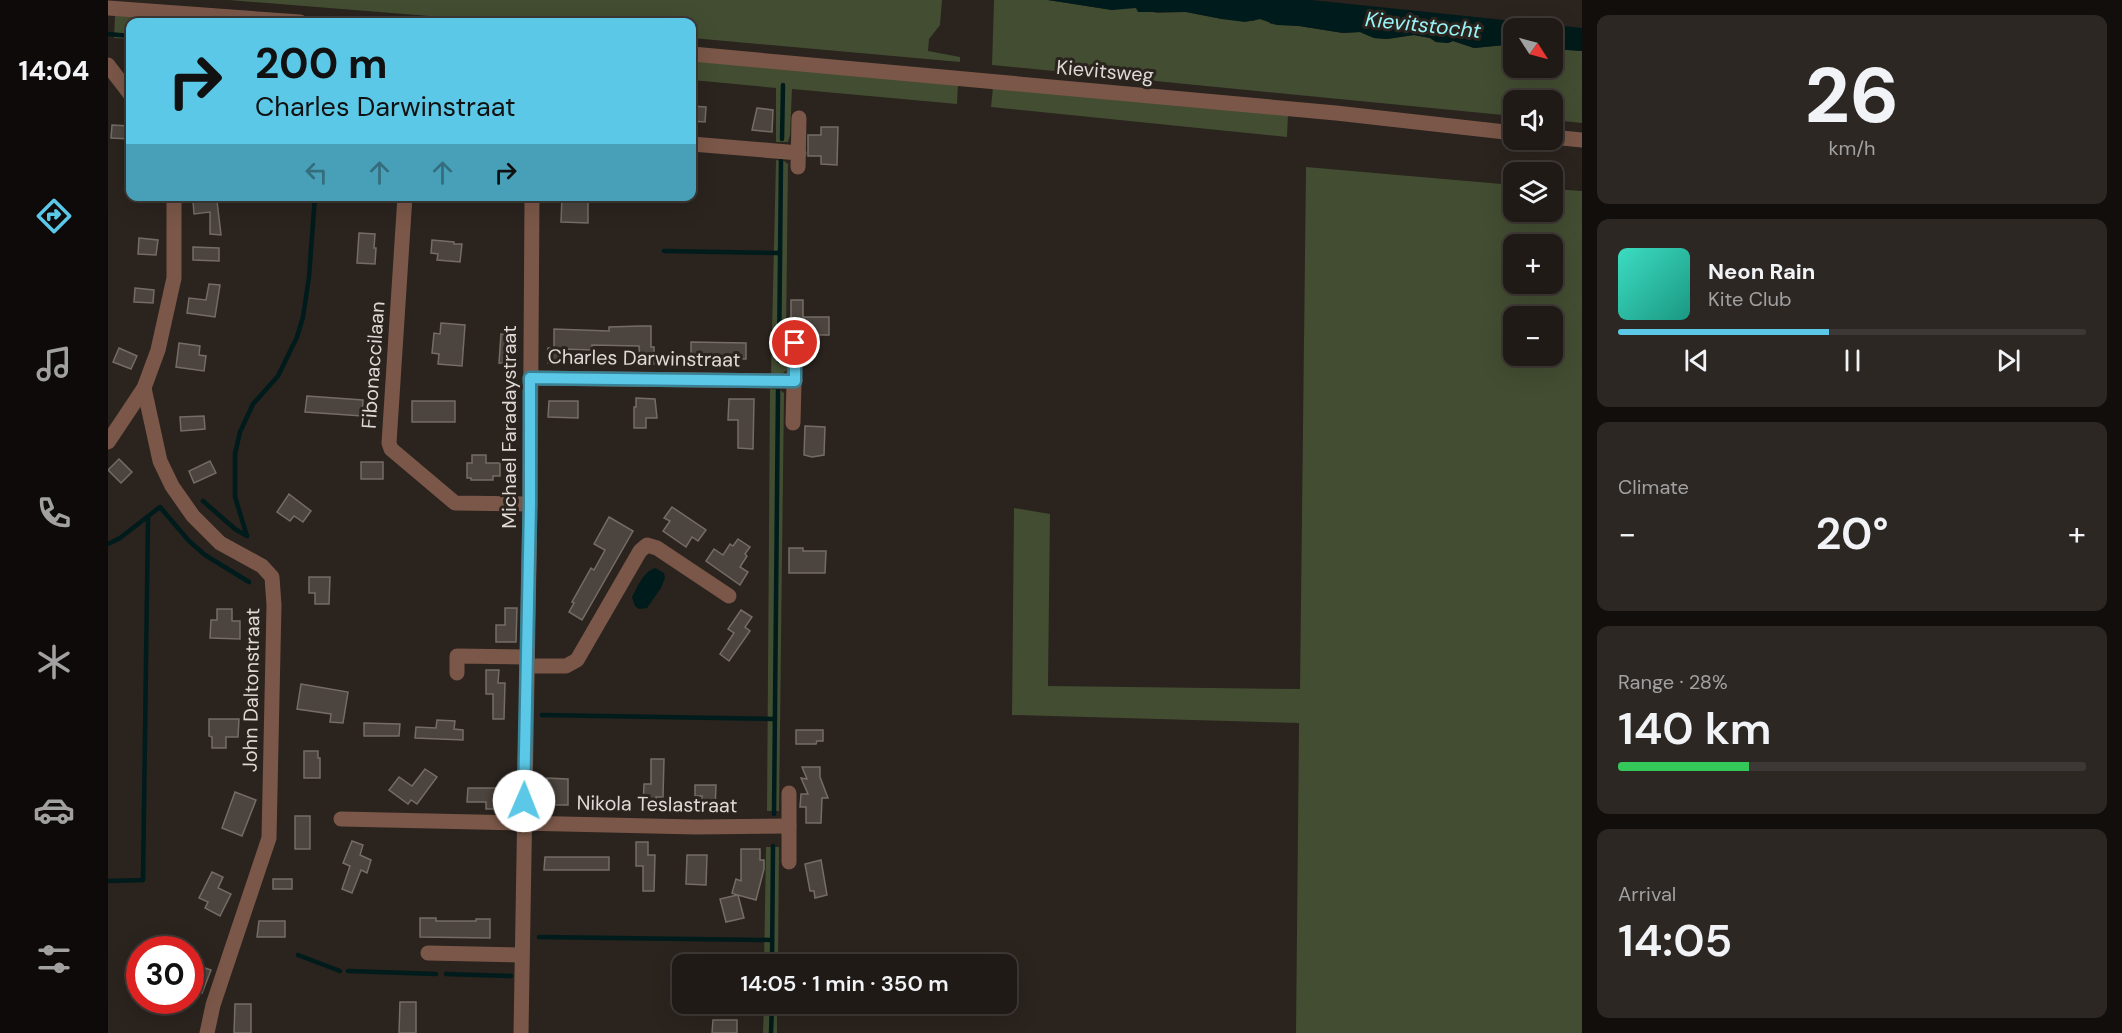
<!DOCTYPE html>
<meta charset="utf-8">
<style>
body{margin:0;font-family:"DM Sans",sans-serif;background:#2d2723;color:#f1f3f6;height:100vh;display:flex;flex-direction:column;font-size:22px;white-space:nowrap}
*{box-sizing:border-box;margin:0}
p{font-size:20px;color:#a2a1a1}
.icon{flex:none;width:33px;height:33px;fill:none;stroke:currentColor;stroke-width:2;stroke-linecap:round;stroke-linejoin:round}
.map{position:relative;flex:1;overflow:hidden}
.side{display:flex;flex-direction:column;gap:15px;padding:15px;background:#120e0c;width:540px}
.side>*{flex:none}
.guide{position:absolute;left:18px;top:18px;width:570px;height:183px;border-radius:12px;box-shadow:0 6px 24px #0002,0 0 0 2px #3d3835;background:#5ac8e6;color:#111;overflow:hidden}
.needle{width:39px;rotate:126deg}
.fabs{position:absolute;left:1395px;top:18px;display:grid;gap:12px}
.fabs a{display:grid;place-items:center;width:60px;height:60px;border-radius:12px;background:#201a16;box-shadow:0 6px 24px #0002,0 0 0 2px #3d3835;font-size:30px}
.speed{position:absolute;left:18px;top:936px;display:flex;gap:12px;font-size:30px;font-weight:700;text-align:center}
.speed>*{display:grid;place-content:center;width:78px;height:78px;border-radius:50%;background:#201a16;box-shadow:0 6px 24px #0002,0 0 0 2px #3d3835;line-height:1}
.speed .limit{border:9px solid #d22;background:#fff;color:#111}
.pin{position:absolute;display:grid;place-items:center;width:51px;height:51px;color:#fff;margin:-26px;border:3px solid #fff;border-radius:50%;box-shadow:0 2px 6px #0007}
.me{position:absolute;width:66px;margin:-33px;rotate:1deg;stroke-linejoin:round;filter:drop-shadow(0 0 4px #0008)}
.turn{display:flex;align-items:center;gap:21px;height:126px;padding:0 30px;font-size:27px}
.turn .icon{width:78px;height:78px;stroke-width:2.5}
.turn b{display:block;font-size:42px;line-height:51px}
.lanes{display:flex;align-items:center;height:57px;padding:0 30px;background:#0003;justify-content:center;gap:30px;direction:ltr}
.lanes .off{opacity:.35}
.big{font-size:45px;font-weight:600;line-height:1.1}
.side .widget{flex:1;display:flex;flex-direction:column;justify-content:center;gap:9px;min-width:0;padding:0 21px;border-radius:12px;background:#2d2723}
.side .dial{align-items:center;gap:0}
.dial b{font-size:78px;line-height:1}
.song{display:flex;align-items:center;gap:18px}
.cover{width:72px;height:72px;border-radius:9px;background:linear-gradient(135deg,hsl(170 70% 55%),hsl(170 70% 35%))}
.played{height:6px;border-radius:3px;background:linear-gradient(90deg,#5ac8e6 45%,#3d3835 45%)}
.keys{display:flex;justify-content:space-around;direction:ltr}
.heat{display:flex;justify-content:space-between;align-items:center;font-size:33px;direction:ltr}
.charge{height:9px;border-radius:4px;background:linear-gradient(90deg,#34c759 28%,#3d3835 0)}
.trip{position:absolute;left:564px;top:954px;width:345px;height:60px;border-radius:12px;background:#201a16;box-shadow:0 6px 24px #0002,0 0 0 2px #3d3835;font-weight:600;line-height:60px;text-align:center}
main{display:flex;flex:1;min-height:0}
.dock{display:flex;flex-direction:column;width:108px;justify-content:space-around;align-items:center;background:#0d0a09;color:#a2a1a1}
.dock .icon{width:42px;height:42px}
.dock .current{color:#5ac8e6}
.dock b{font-size:27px;color:#f1f3f6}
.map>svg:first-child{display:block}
</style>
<main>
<nav class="dock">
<b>14:04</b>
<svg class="icon current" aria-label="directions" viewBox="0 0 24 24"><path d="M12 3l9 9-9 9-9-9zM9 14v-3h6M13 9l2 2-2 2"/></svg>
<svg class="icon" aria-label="music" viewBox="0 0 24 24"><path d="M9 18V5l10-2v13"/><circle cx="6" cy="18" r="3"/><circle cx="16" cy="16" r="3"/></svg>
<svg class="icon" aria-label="phone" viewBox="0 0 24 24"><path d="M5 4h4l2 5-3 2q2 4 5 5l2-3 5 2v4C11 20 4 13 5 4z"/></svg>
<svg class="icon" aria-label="climate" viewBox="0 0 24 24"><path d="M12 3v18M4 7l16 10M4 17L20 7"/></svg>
<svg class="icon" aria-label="car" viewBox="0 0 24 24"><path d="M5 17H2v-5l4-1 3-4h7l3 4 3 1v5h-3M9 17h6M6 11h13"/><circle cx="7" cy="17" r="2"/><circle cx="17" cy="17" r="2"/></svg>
<svg class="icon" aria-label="filters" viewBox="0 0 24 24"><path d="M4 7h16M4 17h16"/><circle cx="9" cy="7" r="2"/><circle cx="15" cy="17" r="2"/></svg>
</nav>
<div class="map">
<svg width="1474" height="1033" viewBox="0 0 1474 1033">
<rect width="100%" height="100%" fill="#2a231e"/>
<g fill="#424d31" fill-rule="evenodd">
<path d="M 121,0 L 834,0 L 832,25 L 821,39 L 820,51 L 852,57 L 852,62 L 584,38 L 584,22 L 396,22 Z"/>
<path d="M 886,0 L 940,0 L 1004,10 L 1023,7 L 1049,13 L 1078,12 L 1114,19 L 1145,21 L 1151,19 L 1158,20 L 1163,24 L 1191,26 L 1235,33 L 1252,32 L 1266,38 L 1279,39 L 1306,35 L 1322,38 L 1328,42 L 1340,43 L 1345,41 L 1366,48 L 1397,45 L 1405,48 L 1406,68 L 1444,68 L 1445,49 L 1474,51 L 1474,123 L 1445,120 L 1444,100 L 1406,100 L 1405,116 L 884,65 Z"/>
<path d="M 7,15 L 105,22 L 22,22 L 22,39 L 6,38 Z"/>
<path d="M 584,61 L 850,84 L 849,104 L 684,89 L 682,135 L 680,142 L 668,142 L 668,88 L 584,80 Z"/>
<path d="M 885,87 L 1180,115 L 1179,137 L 883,107 Z"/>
<path d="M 668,160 L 676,161 L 680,164 L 678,339 L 681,340 L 680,369 L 673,375 L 663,375 Z"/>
<path d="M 1198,167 L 1405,185 L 1406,212 L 1444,212 L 1445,189 L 1474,191 L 1474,1033 L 1188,1033 L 1191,723 L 904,715 L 906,508 L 942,514 L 940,686 L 1192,689 ZM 1406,244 L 1444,244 L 1444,284 L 1406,284 ZM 1406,316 L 1444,316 L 1444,356 L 1406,356 Z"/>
<path d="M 662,389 L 672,390 L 676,393 L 671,811 L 659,811 Z"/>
<path d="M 658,847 L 671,847 L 670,964 L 656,964 Z"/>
<path d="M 656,1004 L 669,1004 L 669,1033 L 655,1033 Z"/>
</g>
<g fill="#001b1b">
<path d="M 927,0 L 1203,0 L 1474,28 L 1474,51 L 1445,49 L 1444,28 L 1406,28 L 1405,48 L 1397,45 L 1366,48 L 1345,41 L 1340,43 L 1328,42 L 1322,38 L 1306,35 L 1279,39 L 1266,38 L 1252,32 L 1235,33 L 1191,26 L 1169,25 L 1152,19 L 1137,22 L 1114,19 L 1078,12 L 1030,12 L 1028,8 L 1004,10 L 940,0 Z"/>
<path d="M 547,568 L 556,573 L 557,578 L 553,588 L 539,608 L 531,609 L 527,606 L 524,597 C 530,586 535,572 547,568 Z"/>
</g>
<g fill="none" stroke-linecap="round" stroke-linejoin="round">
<g stroke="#001b1b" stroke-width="4.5">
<path d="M 0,34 L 22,36"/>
<path d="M 674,139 L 675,85"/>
<path d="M 556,251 L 672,253"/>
<path d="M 671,361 L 673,160"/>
<path d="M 95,501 L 127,529 L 139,536 L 127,497 L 127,454 L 132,432 L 145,404 L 170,376 L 189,337 L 195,317 L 201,277 L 207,196"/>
<path d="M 0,544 L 12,538 L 52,507 L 81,541 L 97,555 L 141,582"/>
<path d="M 434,715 L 667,719"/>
<path d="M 666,814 L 670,391"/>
<path d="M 0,881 L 35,880 L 40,518"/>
<path d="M 431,937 L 664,940"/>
<path d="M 190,955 L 232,971"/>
<path d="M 664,964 L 665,846"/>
<path d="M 240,971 L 328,974"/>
<path d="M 338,974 L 403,976"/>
<path d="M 663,1033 L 664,1004"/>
</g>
</g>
<g fill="#4c443e" stroke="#746c65" stroke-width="1.5">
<path d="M 584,106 L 598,107 L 597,122 L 584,121 Z"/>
<path d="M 649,108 L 665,110 L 664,132 L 644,130 Z"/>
<path d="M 4,125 L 22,126 L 22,139 L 3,138 Z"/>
<path d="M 713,127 L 730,127 L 729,165 L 713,164 L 713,156 L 700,156 L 700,135 L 713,135 Z"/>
<path d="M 454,196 L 467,196 L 467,202 L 480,202 L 480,223 L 453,222 Z"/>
<path d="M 108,197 L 109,201 L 113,235 L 102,234 L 102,212 L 86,214 L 85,201 Z"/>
<path d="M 251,233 L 267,234 L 266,248 L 268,248 L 267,264 L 249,263 Z"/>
<path d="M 31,238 L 50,240 L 48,255 L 30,254 Z"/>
<path d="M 324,240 L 346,242 L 346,244 L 354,244 L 352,262 L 329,260 L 330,254 L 323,253 Z"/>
<path d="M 85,247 L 111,248 L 111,261 L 85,260 Z"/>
<path d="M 101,284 L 112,285 L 107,317 L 79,313 L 81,298 L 98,300 Z"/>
<path d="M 27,288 L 46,290 L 45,303 L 26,302 Z"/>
<path d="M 683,300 L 695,300 L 695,317 L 721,317 L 721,335 L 699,335 L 699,332 L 683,332 Z"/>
<path d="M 333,323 L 357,325 L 354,366 L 330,364 L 331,354 L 324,353 L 326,333 L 332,334 Z"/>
<path d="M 532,326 L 543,326 L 543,347 L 546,347 L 546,364 L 532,364 L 531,346 L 484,345 L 484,350 L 455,349 L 456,363 L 440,363 L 440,348 L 446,348 L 446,329 L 501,331 L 501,327 Z"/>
<path d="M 393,334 L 407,336 L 404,364 L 391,363 Z"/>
<path d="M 583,342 L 638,343 L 638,359 L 583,358 Z"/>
<path d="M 71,343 L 92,346 L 91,355 L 98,356 L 96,371 L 68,367 Z"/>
<path d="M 11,348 L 29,356 L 23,369 L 5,362 Z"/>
<path d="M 199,396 L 255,400 L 254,416 L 197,412 Z"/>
<path d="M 528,398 L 547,399 L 549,418 L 538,418 L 538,428 L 526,428 L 526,407 L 528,407 Z"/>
<path d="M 621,399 L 646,399 L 645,449 L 630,448 L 630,420 L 620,420 Z"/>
<rect x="304" y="401" width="43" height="21"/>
<path d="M 441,401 L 470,401 L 470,418 L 440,417 Z"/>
<path d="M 96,416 L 97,429 L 73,431 L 72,417 Z"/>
<path d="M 697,426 L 717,427 L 716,455 L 704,457 L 696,455 Z"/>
<path d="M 364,455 L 378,455 L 378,463 L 392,463 L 392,476 L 385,476 L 385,480 L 363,480 L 363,478 L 359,478 L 359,463 L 364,463 Z"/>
<path d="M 11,459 L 24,472 L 13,483 L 0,470 Z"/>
<path d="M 102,461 L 108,473 L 86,483 L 81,471 Z"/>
<rect x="253" y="462" width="22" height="17"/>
<path d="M 181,494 L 203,511 L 195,522 L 186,516 L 182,521 L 169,512 Z"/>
<path d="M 564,507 L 598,530 L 590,541 L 584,537 L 578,547 L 555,531 L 562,521 L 556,518 Z"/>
<path d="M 501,517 L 525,531 L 474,620 L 461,612 L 466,603 L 464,602 L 483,568 L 486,570 L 497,550 L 486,544 Z"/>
<path d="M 630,539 L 642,547 L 637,554 L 639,556 L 632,567 L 640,572 L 632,585 L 598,561 L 606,549 L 615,555 L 622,544 L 625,546 Z"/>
<path d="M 681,548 L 695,548 L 695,551 L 718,551 L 717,573 L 681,573 Z"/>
<path d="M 201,577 L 222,577 L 221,604 L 207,604 L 207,593 L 201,593 Z"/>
<path d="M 397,608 L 409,608 L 408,642 L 388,642 L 388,625 L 397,625 Z"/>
<path d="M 109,609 L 124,609 L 124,621 L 132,621 L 132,639 L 102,638 L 103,620 L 109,620 Z"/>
<path d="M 633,610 L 644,617 L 637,627 L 642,631 L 621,661 L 612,654 L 626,633 L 620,629 Z"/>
<path d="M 378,670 L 391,670 L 390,683 L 397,683 L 396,719 L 385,719 L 385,694 L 378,694 Z"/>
<path d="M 193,684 L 240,692 L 235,723 L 222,722 L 223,714 L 189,709 Z"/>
<path d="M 101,719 L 131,719 L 130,737 L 118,737 L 118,748 L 104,748 L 104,737 L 101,736 Z"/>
<path d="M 329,720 L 347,721 L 346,729 L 355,730 L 355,740 L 307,738 L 308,727 L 328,728 Z"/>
<path d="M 256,723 L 292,724 L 291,736 L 256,736 Z"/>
<path d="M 688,730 L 715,730 L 715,741 L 709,741 L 708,744 L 688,744 Z"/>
<path d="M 196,751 L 210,751 L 210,758 L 212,758 L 212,778 L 196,778 Z"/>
<path d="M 543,759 L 556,759 L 555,797 L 548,797 L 548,808 L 535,808 L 536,784 L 543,784 Z"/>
<path d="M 694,767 L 712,767 L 712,777 L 720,798 L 714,798 L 713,823 L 698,823 L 698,807 L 692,807 L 693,794 L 700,794 L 693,778 L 699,779 Z"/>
<path d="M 317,769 L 329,777 L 309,804 L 303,800 L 300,804 L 281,790 L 291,777 L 304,786 Z"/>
<path d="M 439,778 L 460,779 L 460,805 L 445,805 L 446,792 L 439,792 Z"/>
<path d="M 587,785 L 608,785 L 607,809 L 594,809 L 594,796 L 587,796 Z"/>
<path d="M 360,788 L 400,788 L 400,809 L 378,809 L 378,802 L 359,802 Z"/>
<path d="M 127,792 L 148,800 L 134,836 L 114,828 Z"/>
<rect x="187" y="816" width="15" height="33"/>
<path d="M 244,841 L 255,845 L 252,855 L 263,860 L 259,873 L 253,870 L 244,893 L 234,889 L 242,866 L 235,863 Z"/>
<path d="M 528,842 L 540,842 L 540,855 L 547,855 L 546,891 L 535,891 L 535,866 L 528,866 Z"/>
<path d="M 633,849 L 652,849 L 652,860 L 656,860 L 656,869 L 648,900 L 630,895 L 636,918 L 618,922 L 612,899 L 629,895 L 624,893 L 628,879 L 633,881 Z"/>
<path d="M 579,855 L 599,855 L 598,885 L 578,884 Z"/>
<path d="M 437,857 L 501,857 L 501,870 L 436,870 Z"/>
<path d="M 713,860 L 719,895 L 707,898 L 706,891 L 702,891 L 697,864 Z"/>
<path d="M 104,872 L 115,877 L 110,888 L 123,894 L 112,916 L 97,908 L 100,902 L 91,898 Z"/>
<rect x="165" y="879" width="19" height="10"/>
<path d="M 312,918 L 328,918 L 328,921 L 368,921 L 368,919 L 382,919 L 382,938 L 312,937 Z"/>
<path d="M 151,921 L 177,921 L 177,937 L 149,937 Z"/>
<path d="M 82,963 L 103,970 L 94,993 L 82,989 Z"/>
<path d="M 292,1002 L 308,1002 L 308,1033 L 291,1033 Z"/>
<path d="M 127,1004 L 143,1004 L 143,1033 L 126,1033 Z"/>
<path d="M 605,1020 L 629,1020 L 629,1033 L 604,1033 Z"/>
</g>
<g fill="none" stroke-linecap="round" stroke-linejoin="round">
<g stroke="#7a5748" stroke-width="15">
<path d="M 0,8 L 192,22"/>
<path d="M 584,54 L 1228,113 L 1406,133"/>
<path d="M 0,65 L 22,94"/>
<path d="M 1444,137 L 1474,140"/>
<path d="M 584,144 L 691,153"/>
<path d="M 690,167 L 691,118"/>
<path d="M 297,196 L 281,443 L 283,449 L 347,503 L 422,504"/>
<path d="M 422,378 L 687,381"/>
<path d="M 36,388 L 52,461 L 64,486 L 85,516 L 112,543 L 154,566 L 164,577 L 166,605 L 161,838 L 105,1005 L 99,1033"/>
<path d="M 685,423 L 687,343"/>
<path d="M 0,442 L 36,388 L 50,350 L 66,278 L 66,196"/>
<path d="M 419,666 L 458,666 L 469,660 L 532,551 L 539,545 L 549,548 L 621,596"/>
<path d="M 349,673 L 349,656 L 419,657"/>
<path d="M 681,793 L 681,862"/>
<path d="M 233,819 L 588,827 L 681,826"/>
<path d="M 320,953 L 414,955"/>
<path d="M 413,1033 L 422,504 L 424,196"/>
</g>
</g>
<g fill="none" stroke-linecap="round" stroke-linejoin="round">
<g stroke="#3a8296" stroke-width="15">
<path id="route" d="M 416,801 L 422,504 L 422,378 L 687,381 L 687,343"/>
</g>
<use href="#route" stroke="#5ac8e6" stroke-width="10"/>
</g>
<g text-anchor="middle" stroke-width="6" stroke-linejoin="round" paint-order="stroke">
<g font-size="20" fill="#ded9d6" stroke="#2a231e">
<text transform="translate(997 71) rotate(5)" y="7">Kievitsweg</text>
<text transform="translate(536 358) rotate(1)" y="7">Charles Darwinstraat</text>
<text transform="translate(265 365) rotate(-86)" y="7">Fibonaccilaan</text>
<text transform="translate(401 427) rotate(-90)" y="7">Michael Faradaystraat</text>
<text transform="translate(143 690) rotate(-89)" y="7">John Daltonstraat</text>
<text transform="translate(549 804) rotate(1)" y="7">Nikola Teslastraat</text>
</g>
<g font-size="21" font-style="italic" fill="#97f3f5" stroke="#2a231e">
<text transform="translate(1315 25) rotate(6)" y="7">Kievitstocht</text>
</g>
</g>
</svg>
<div class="fabs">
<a><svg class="needle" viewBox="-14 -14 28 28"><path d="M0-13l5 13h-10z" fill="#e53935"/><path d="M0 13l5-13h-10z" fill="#a2a1a1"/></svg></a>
<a><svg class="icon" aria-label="sound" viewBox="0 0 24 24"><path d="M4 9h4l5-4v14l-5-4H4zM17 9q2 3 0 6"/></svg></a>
<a><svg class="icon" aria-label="layers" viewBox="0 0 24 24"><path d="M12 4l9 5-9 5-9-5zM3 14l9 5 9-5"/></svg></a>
<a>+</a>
<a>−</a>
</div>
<div class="speed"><div class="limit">30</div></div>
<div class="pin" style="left:687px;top:343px;background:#d93025"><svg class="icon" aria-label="arrive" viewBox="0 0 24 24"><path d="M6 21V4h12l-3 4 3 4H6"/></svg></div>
<svg class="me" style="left:416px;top:801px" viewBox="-20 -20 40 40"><circle r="19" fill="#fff"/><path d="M0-13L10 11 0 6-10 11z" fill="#5ac8e6"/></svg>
<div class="trip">14:05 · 1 min · 350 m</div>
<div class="guide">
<div class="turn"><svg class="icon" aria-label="right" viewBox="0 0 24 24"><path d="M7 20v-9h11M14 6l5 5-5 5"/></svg><div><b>200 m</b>Charles Darwinstraat</div></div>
<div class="lanes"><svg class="icon off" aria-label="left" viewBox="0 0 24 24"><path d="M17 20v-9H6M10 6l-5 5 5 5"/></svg><svg class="icon off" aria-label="ahead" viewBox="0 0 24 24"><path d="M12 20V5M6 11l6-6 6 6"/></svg><svg class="icon off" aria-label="ahead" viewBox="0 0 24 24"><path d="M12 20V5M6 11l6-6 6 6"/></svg><svg class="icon" aria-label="right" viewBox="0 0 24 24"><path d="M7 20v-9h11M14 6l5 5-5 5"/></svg></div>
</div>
</div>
<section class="side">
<div class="widget dial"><b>26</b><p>km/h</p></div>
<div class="widget">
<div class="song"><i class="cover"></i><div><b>Neon Rain</b><p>Kite Club</p></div></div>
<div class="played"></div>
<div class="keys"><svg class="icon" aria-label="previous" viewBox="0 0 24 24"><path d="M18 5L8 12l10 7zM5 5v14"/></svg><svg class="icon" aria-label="pause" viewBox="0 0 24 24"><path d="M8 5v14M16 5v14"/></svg><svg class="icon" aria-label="next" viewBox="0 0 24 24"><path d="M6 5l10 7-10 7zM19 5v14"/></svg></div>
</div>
<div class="widget"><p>Climate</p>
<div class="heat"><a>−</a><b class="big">20°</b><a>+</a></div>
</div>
<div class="widget"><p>Range · 28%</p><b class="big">140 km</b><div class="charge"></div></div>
<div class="widget"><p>Arrival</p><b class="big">14:05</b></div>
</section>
</main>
